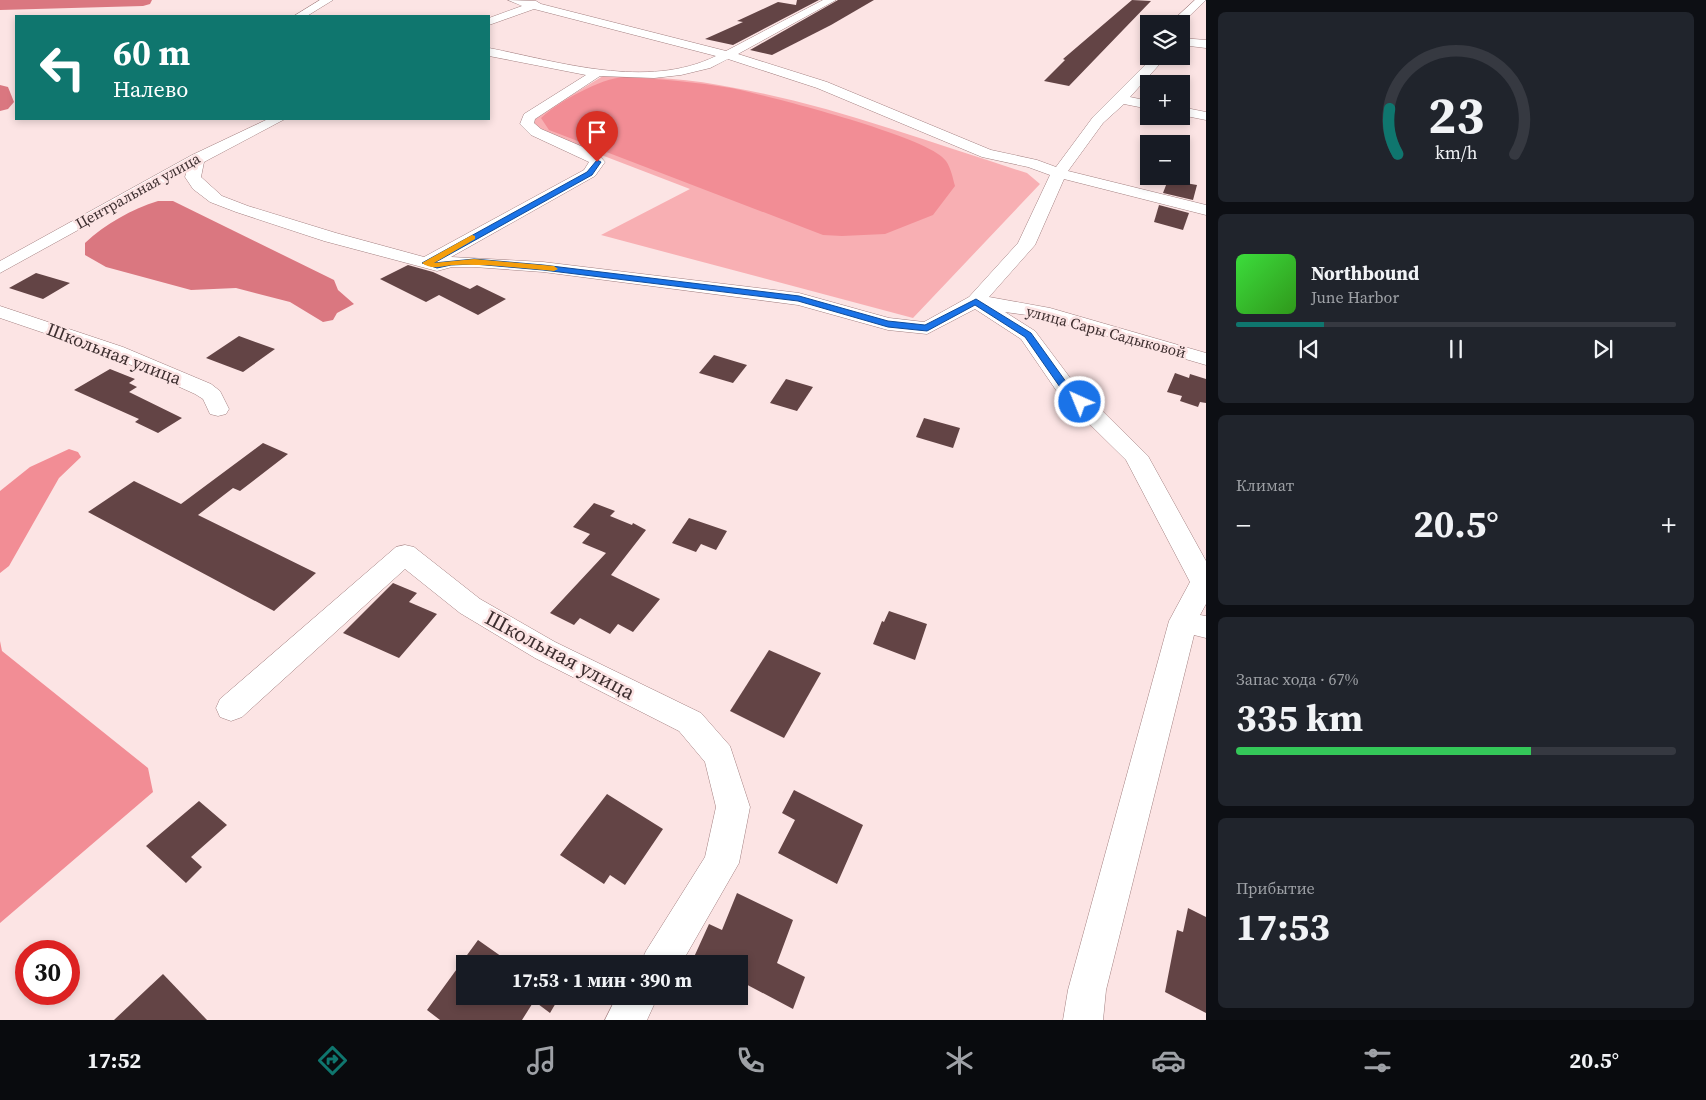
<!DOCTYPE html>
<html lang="ru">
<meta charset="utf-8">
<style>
body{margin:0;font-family:"Source Serif 4",serif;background:#20242c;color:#f1f3f6;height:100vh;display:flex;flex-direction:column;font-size:19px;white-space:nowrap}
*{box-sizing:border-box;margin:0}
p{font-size:16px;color:#9ea1a6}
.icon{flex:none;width:28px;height:28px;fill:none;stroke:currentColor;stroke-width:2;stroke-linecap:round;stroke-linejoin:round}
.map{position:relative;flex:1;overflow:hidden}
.panel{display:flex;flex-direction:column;gap:12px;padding:12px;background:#0d0f14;width:500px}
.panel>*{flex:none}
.top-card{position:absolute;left:15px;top:15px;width:475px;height:105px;border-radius:0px;box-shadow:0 2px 8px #0003;background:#0f766e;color:#fff;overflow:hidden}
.fabs{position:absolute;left:1140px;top:15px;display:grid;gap:10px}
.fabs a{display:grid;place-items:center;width:50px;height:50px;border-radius:0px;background:#171b24;box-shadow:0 2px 8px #0003;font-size:25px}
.speed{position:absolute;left:15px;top:940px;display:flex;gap:10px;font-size:25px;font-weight:700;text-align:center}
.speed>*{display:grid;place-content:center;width:65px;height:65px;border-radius:50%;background:#171b24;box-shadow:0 2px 8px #0003;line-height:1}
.speed .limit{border:8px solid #d22;background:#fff;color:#111}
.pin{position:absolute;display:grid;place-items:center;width:42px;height:42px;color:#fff;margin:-51px -21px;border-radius:50% 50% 50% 0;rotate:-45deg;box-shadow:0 0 5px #0007}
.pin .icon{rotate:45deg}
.me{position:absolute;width:55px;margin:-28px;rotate:316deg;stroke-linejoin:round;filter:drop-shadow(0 0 4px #0008)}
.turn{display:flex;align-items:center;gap:18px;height:105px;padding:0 15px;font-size:22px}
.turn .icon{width:65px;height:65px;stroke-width:2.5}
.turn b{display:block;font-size:35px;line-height:42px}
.big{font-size:38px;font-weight:700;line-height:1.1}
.panel .tile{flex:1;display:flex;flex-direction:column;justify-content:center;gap:8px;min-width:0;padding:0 18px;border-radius:8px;background:#20242c}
.panel .dial{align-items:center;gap:0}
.dial svg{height:130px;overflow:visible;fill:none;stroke:#363941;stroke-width:7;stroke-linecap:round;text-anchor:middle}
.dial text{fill:#f1f3f6;stroke:none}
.song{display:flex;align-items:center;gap:15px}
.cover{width:60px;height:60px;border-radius:8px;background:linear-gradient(135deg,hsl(120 70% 55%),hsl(110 70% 35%))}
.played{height:5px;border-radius:2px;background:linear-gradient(90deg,#0f766e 20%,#363941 20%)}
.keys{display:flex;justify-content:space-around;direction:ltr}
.heat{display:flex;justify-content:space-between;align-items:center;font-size:28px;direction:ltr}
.charge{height:8px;border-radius:4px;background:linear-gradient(90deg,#34c759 67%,#363941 0)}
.trip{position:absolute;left:456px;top:955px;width:292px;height:50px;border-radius:0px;background:#171b24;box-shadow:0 2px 8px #0003;font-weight:700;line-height:50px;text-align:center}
.menu{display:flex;height:80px;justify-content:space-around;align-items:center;background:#090b0e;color:#9ea1a6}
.menu .icon{width:35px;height:35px}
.menu .current{color:#0f766e}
.menu b{font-size:22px;color:#f1f3f6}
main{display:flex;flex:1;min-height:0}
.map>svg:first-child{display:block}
</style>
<main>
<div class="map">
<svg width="1206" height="1020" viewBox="0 0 1206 1020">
<rect width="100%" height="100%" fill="#fce4e4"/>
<path fill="#f8afb3" d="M 603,76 C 648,76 692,79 735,88 C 834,106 931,143 1027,173 L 1040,184 L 913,318 L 601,235 L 690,189 L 544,133 L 533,124 L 534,118 Z"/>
<g fill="#f28d95">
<path d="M 624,77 C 660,79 696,82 731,88 C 765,95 931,137 946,161 C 951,168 953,179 955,186 L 933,215 L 885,234 L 842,236 L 823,235 L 549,130 L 541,118 C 558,102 601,78 624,77 Z"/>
<path d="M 69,449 L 78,452 L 81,457 L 59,478 L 9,566 L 0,573 L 0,491 L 30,467 Z"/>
<path d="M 0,641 L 2,651 L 148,768 L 153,792 L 0,923 Z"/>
</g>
<path fill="#da7780" d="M 158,201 L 173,201 L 334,280 L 338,290 L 354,304 L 337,313 L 333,320 L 323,322 L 290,302 L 236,288 L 191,290 L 106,267 L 85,255 L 85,243 C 105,224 132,209 158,201 Z"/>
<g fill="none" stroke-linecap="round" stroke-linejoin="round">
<g fill="#da7780" fill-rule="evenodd">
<path d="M 0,0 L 152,0 L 150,4 L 143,6 L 0,10 Z"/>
<path d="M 0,85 L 8,87 L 14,102 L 8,109 L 0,111 Z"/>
</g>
</g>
<g fill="#634445">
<path d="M 797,0 L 819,0 L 733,45 L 705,39 L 743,22 L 737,21 L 778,2 L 796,5 Z"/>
<path d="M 838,0 L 874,0 L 831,25 L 772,55 L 750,50 Z"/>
<path d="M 1132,0 L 1151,1 L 1069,86 L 1044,81 L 1065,60 L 1063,59 Z"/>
<path d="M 1168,180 L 1197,185 L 1193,200 L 1163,193 Z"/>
<path d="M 1159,205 L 1189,213 L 1183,230 L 1154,222 Z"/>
<path d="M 408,265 L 433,272 L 470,289 L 477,285 L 506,299 L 478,315 L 439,295 L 426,302 L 380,279 Z"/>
<path d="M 36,273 L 70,283 L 43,299 L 9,288 Z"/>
<path d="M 239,336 L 275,349 L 243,372 L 206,358 Z"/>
<path d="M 714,355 L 747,365 L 733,383 L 699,373 Z"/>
<path d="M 110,369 L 135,379 L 129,383 L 137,387 L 129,392 L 182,418 L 158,433 L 135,422 L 139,419 L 74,390 Z"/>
<path d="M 1175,373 L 1189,378 L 1190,374 L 1206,379 L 1206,403 L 1200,402 L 1198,407 L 1180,401 L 1182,396 L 1167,392 Z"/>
<path d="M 786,379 L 813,387 L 797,411 L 770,403 Z"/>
<path d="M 924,418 L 960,428 L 953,448 L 916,437 Z"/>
<path d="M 263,443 L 288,454 L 240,491 L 233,488 L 198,515 L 316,573 L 274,611 L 88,512 L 134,481 L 181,504 Z"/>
<path d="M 594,503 L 615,511 L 610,516 L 632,525 L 633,523 L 646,530 L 611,575 L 660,599 L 633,632 L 618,624 L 610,634 L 580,618 L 574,625 L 550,613 L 606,553 L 582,543 L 590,534 L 573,527 Z"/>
<path d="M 689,518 L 727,531 L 716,550 L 701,544 L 696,552 L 672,543 Z"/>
<path d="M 393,583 L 417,593 L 409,602 L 437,614 L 399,658 L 343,633 Z"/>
<path d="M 889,611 L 927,624 L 915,660 L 873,644 L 882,621 L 884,622 Z"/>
<path d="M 769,650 L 821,673 L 784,738 L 730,711 Z"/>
<path d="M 794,790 L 863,825 L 837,884 L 778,853 L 795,820 L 782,813 Z"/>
<path d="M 607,794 L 663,829 L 625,885 L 610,875 L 604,884 L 560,855 Z"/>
<path d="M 199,801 L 227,825 L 191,857 L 202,867 L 186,883 L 146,846 Z"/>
<path d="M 737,893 L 793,920 L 777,963 L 805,977 L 793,1009 L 740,981 L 740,964 L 706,964 L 694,957 L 709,924 L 722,930 Z"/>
<path d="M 1188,908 L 1206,917 L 1206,1013 L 1165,992 L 1177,930 L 1183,932 Z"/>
<path d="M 478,940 L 512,964 L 465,964 L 465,996 L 560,996 L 550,1013 L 534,1001 L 522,1020 L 440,1020 L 427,1010 Z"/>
<path d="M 163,974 L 207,1020 L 114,1020 Z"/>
</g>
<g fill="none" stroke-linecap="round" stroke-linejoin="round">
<g stroke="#a38081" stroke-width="1">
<g id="street">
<path d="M 320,0 L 333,0 L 307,16 L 294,16 Z"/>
<path d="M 508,0 L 536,1 L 541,4 L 726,51 L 823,0 L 836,0 L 738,54 L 827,82 L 991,150 L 1037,160 L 1056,167 L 1093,117 L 1154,56 L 1167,56 L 1130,97 L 1149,101 L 1149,109 L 1124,104 L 1103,123 L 1068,171 L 1206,205 L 1206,215 L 1064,179 L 1035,245 L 989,297 L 1050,308 L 1206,353 L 1206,365 L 1041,317 L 1005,312 L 1035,331 L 1074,383 L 1148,456 L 1206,561 L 1206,604 L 1200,615 L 1206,616 L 1206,638 L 1194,635 L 1106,990 L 1103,1020 L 1063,1020 L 1068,990 L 1169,621 L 1190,582 L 1126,460 L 1058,393 L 1021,339 L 975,309 L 927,334 L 888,330 L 798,305 L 543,272 L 474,267 L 452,267 L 437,271 L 324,241 L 236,212 L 210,202 L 193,189 L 185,177 L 187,170 L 0,273 L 0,261 L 192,155 L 268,119 L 285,119 L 204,162 L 201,177 L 222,196 L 248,206 L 336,233 L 424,257 L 584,170 L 589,162 L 531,135 L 520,124 L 524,114 L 586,75 L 489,56 L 489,48 C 560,62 647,90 716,56 L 534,9 L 489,25 L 489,18 L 522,6 ZM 728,59 L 817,88 L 982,157 L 1028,167 L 1050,175 L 1018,243 L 969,297 L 924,322 L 889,318 L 799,293 L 543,262 L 451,257 L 595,176 L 605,162 L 597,153 L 541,129 L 534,123 L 535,119 L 600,76 L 654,78 L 681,75 L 710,68 Z"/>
<path d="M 1195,0 L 1206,0 L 1181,24 L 1169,24 Z"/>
<path d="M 1181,38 L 1206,40 L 1206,48 L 1181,45 Z"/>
<path d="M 1181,107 L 1206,112 L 1206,120 L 1181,115 Z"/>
<path d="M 0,306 L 123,347 L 211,384 L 220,391 L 229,409 L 226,414 L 218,416 L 210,414 L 203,399 L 195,394 L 109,355 L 0,318 Z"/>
<path d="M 405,545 L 414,547 L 480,599 L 555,642 L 701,713 L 730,746 L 750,807 L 739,863 L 681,964 L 640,964 L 646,951 L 705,857 L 716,807 L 705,762 L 679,731 L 535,658 L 460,613 L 405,569 L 242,717 L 231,721 L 220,717 L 216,708 L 220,699 L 396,547 Z"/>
<path d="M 617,996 L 658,996 L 647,1020 L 605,1020 Z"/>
</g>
</g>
<use href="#street" fill="#fff" fill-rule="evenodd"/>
</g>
<path fill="#1a73e8" stroke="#114b97" d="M 597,160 L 601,162 L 592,175 L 434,263 L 474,259 L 543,265 L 799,296 L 888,321 L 925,325 L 976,299 L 1031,333 L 1069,386 L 1085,402 L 1076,404 L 1062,390 L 1025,337 L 975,305 L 927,331 L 888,327 L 798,301 L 543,270 L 474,264 L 451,265 L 437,268 L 422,263 L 587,172 Z"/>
<path fill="#f59e0b" d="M 472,235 L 475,236 L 475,239 L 434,263 L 474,259 L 554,266 L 558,269 L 554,271 C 521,268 489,264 456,265 C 444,265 433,271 422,263 Z"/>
<g text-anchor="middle" stroke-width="5" stroke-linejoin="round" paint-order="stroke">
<g font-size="15" fill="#3d2e2f" stroke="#fce4e4">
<text transform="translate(138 191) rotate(-29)" y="5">Центральная улица</text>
<text transform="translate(1106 332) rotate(15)" y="5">улица Сары Садыковой</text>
</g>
<g font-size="18" fill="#3d2e2f" stroke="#fce4e4">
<text transform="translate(114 354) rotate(21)" y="6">Школьная улица</text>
</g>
<g font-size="21" fill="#3d2e2f" stroke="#fce4e4">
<text transform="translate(560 655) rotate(28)" y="7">Школьная улица</text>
</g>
</g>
</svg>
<div class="fabs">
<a><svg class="icon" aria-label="layers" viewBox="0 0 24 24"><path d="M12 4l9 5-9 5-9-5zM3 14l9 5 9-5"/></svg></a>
<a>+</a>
<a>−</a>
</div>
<div class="speed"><div class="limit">30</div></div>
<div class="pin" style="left:597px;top:162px;background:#d93025"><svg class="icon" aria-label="arrive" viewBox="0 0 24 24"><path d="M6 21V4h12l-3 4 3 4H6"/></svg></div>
<svg class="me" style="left:1080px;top:402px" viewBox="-20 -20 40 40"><circle r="17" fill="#1a73e8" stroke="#fff" stroke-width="3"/><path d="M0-11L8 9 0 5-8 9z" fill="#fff"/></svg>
<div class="trip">17:53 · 1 мин · 390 m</div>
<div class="top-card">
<div class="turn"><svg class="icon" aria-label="left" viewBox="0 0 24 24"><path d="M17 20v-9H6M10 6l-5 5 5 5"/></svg><div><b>60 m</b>Налево</div></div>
</div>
</div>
<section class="panel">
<div class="tile dial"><svg viewBox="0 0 100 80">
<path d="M14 69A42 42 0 1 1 86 69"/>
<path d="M14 69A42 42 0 0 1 9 41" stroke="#0f766e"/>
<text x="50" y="56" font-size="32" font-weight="700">23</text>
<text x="50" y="72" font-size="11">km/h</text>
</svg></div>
<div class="tile">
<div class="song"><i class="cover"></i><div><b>Northbound</b><p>June Harbor</p></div></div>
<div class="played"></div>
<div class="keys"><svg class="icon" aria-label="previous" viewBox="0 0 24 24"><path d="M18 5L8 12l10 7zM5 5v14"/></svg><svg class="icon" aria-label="pause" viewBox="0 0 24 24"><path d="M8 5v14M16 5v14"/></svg><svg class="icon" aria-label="next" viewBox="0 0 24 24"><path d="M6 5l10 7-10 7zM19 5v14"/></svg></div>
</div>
<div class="tile"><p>Климат</p>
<div class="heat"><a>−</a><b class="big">20.5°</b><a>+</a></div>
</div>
<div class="tile"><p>Запас хода · 67%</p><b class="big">335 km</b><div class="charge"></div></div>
<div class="tile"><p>Прибытие</p><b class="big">17:53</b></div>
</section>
</main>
<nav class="menu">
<b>17:52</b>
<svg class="icon current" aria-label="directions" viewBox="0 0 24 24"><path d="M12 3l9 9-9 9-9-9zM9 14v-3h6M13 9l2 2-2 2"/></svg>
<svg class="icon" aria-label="music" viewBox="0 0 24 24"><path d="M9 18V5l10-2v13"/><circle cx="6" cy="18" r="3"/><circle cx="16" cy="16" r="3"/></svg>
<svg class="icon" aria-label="phone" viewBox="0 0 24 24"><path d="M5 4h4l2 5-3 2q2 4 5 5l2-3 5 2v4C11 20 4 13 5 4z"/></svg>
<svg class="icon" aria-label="climate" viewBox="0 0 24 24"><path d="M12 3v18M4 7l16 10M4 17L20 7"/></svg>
<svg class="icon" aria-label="car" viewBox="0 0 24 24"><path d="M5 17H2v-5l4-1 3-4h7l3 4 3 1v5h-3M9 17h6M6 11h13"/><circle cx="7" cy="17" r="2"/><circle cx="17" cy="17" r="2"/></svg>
<svg class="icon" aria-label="filters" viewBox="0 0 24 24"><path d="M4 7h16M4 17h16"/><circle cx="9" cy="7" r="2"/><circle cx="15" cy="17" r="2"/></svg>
<b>20.5°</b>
</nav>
